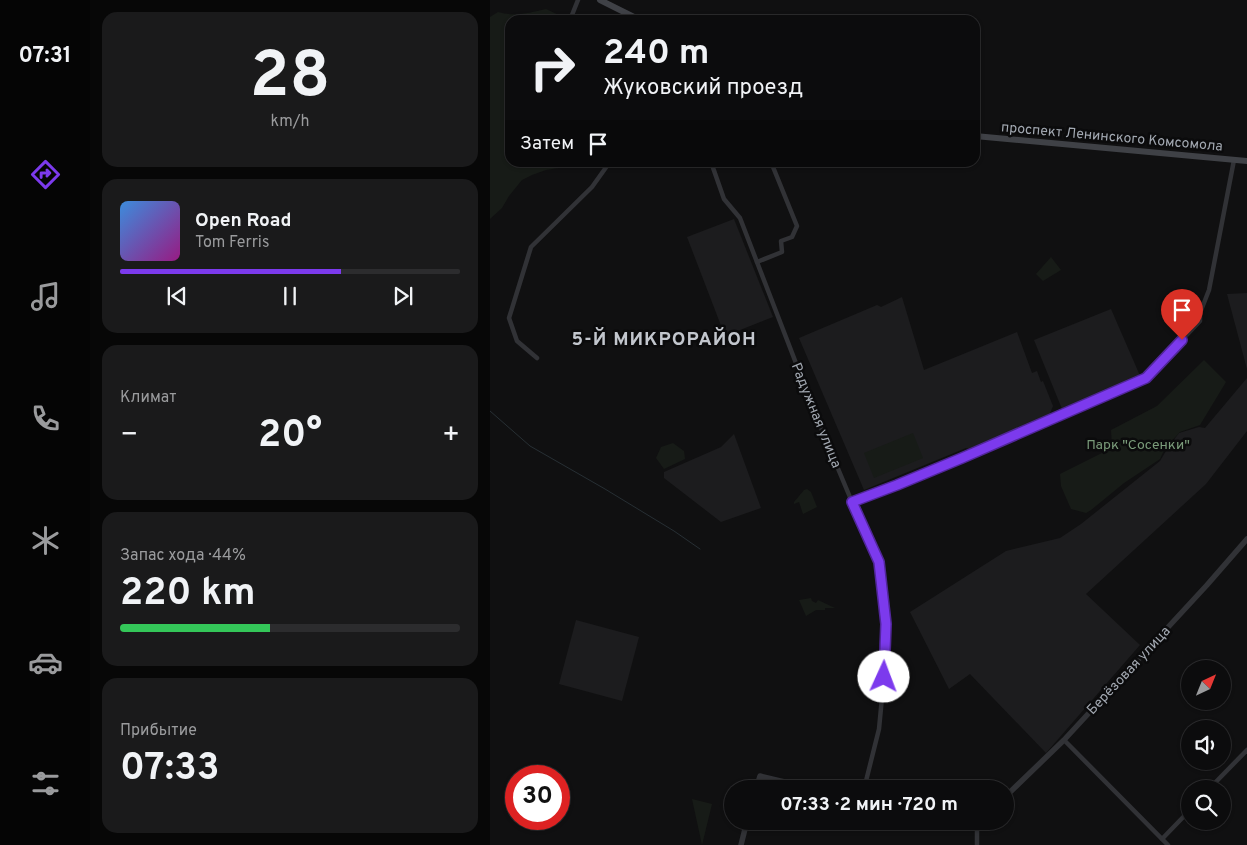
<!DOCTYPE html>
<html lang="ru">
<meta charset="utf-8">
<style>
body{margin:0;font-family:Overpass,sans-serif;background:#1a1a1b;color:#f1f3f6;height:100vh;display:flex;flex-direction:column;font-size:19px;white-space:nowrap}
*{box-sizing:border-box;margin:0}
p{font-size:16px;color:#9a9b9d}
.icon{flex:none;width:28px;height:28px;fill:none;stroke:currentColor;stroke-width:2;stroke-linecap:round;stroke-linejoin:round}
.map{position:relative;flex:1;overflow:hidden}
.panel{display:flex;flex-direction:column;gap:12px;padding:12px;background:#070707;width:400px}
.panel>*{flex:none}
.top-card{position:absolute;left:15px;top:15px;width:475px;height:152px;border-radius:15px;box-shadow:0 1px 4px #0004,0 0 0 1px #2c2c2e;background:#0c0c0d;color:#f1f3f6;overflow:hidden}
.needle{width:32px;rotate:43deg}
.controls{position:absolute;left:691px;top:660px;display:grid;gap:10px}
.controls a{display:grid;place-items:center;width:50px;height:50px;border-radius:50%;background:#0c0c0d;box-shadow:0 1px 4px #0004,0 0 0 1px #2c2c2e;font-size:25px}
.speed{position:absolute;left:15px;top:765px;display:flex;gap:10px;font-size:25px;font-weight:700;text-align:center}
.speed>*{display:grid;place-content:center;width:65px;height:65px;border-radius:50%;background:#0c0c0d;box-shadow:0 1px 4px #0004,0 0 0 1px #2c2c2e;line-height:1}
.speed .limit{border:8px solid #d22;background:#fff;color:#111}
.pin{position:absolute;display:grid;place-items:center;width:42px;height:42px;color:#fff;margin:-51px -21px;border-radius:50% 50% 50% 0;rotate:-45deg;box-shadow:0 0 5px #0007}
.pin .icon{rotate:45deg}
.me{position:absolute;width:55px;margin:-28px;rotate:2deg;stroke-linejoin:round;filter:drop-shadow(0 0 4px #0008)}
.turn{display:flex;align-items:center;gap:18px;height:105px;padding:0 15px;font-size:22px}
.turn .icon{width:65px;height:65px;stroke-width:2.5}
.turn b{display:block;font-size:35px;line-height:42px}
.then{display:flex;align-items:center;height:48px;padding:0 15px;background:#0003;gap:10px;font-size:19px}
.big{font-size:38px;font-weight:700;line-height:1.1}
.panel .tile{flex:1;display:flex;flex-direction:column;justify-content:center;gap:8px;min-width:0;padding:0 18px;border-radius:15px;background:#1a1a1b}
.panel .dial{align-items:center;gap:0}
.dial b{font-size:65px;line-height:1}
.song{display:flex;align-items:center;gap:15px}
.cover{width:60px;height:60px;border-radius:8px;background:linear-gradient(135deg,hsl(210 70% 55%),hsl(310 70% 35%))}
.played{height:5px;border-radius:2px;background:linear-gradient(90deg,#7c3aed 65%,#2c2c2e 65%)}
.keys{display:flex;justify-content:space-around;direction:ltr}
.heat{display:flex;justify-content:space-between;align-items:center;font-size:28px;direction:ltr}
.charge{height:8px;border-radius:4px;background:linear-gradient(90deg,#34c759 44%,#2c2c2e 0)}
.trip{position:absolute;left:234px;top:780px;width:290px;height:50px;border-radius:25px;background:#0c0c0d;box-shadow:0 1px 4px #0004,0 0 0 1px #2c2c2e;font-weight:700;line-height:50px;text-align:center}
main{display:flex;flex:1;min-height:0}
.tab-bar{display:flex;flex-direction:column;width:90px;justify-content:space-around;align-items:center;background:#050505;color:#9a9b9d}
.tab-bar .icon{width:35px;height:35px}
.tab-bar .selected{color:#7c3aed}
.tab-bar b{font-size:22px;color:#f1f3f6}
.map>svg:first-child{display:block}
</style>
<main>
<nav class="tab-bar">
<b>07:31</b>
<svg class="icon selected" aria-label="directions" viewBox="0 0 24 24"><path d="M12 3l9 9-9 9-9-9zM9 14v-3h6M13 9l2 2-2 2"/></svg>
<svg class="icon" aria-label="music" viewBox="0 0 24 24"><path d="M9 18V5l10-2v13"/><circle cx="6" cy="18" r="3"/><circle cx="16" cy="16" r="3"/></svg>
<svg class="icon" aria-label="phone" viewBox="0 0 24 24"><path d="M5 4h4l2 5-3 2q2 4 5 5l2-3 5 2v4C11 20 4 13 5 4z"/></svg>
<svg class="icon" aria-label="climate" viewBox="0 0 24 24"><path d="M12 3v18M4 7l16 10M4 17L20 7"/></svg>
<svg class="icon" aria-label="car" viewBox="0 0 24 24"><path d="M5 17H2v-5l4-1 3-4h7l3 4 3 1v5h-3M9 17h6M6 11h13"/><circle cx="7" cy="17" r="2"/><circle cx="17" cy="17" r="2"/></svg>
<svg class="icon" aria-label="filters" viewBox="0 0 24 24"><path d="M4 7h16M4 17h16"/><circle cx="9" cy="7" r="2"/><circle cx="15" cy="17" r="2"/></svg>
</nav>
<section class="panel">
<div class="tile dial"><b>28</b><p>km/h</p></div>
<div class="tile">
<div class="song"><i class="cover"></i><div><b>Open Road</b><p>Tom Ferris</p></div></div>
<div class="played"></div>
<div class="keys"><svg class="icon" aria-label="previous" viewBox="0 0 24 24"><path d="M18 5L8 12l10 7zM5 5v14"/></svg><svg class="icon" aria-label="pause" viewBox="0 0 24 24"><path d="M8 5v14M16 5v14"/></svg><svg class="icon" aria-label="next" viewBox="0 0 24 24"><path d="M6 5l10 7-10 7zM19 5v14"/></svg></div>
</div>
<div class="tile"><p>Климат</p>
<div class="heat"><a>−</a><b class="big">20°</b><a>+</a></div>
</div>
<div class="tile"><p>Запас хода · 44%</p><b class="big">220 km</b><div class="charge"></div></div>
<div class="tile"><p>Прибытие</p><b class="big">07:33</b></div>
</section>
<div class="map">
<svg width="757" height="845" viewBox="0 0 757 845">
<rect width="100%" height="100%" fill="#101011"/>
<g fill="#1c1c1e">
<path d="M 244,219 L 283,317 L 235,336 L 197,237 Z"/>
<path d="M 757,293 L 757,369 L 737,294 Z"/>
<path d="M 412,297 L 434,370 L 527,332 L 542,373 L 547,371 L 551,382 L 553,381 L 563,406 L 559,416 L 519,435 L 515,434 L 509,436 L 507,439 L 481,450 L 476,448 L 374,490 L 309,338 L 387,305 L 391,307 Z"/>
<path d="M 621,309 L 651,378 L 572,409 L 544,340 Z"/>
<path d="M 757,378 L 757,431 L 716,484 L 596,594 L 650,645 L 556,753 L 480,674 L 459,689 L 420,612 L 516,551 L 570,538 L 591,524 L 670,461 L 679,446 L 689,433 L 709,427 L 715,428 Z"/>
<path d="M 244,434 L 271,508 L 231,522 L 174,478 L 174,472 L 231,447 Z"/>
<path d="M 86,620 L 149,637 L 132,701 L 69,684 Z"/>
</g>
<g fill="#171b17">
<path d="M 56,9 L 73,17 L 73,20 L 20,20 L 20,162 L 97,163 L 83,167 L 69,168 L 56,170 L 42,175 L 32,180 L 19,196 L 12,208 L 0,219 L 0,17 L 8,12 C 26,17 38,13 56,9 Z"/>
<path d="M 561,257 L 571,270 L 553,281 L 546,274 Z"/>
<path d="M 714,360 L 736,382 L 710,425 L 690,432 L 675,448 L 670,459 L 634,483 L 601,510 L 596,513 L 581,509 L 571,486 L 570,474 L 622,448 L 621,430 L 667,406 Z"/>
<path d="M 423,433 L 433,458 L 384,478 L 374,453 Z"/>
<path d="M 183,443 L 194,451 L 195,459 L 174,469 L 166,458 L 171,447 Z"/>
<path d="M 317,489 L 321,492 L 327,507 L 313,514 L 309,502 L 304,504 L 304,502 L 314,490 Z"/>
<path d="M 321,598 L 322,601 L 326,603 L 328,600 L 345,608 L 335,608 L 335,610 L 326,610 L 316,616 L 309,600 Z"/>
<path d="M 202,799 L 222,804 L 212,845 Z"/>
</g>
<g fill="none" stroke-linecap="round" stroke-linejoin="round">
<path stroke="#272f34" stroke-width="1" d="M 0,411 L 40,446 L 115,489 L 184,531 L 210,549"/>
<g stroke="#313236" stroke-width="4.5">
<path d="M 80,20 L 88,0"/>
<path d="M 221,162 L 234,199 L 250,218 L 331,428 L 362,502 L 389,561 L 395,625 L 394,677"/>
<path d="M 267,262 L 292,252 L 291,241 L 302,237 L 307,226 L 281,162"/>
<path d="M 47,358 L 27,341 L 19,318 L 41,247 L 102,187 L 117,166 L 123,162"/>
<path d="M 362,502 L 407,485 L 463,462 L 656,378 L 710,321 L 710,313 L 719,290 L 744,160"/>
<path d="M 574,740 L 678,845"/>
<path d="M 374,789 L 389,729 L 393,687"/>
<path d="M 719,789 L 757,750"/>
<path d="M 487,821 L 487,845"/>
<path d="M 672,839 L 700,810"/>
</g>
<g stroke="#313236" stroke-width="5.5">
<path d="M 266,789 L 270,776 L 324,789"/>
<path d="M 515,797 L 574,740 L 717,585 L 757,539"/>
<path d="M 251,845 L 257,821"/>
</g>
<g stroke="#3f4146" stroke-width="6">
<path d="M 110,0 L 150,20"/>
<path d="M 485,136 L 757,161"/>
</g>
</g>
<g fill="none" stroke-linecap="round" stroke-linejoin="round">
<g stroke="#51269a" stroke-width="12">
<path id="route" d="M 394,677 L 396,624 L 389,562 L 362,502 L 407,485 L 472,458 L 656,378 L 692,340"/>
</g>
<use href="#route" stroke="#7c3aed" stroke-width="9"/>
</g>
<g text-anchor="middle" stroke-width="5" stroke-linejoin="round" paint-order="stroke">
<g font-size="14" fill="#a2a8b1" stroke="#0b0b0c">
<text transform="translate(622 136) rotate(5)" y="5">проспект Ленинского Комсомола</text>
<text transform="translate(327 415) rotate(68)" y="5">Радужная улица</text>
<text transform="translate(638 670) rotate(-47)" y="5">Берёзовая улица</text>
</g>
<g font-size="14" fill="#7a9b7a" stroke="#0b0b0c">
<text x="648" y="449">Парк "Сосенки"</text>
</g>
<g font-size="19" font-weight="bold" letter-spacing="1" fill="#c2c6cd" stroke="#0b0b0c">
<text x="174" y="345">5-Й МИКРОРАЙОН</text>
</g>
</g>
</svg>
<div class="controls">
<a><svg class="needle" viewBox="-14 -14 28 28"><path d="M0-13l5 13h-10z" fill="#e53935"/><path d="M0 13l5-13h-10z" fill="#9a9b9d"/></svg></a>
<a><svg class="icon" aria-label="sound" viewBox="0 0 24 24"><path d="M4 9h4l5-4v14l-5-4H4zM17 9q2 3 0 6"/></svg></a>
<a><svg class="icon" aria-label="search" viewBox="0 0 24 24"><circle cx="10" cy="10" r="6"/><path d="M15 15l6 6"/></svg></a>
</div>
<div class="speed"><div class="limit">30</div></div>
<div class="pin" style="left:692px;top:340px;background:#d93025"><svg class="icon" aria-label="arrive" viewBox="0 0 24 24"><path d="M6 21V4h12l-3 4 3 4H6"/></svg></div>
<svg class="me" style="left:394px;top:677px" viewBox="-20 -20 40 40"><circle r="19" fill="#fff"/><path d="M0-13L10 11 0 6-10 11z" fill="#7c3aed"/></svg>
<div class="trip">07:33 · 2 мин · 720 m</div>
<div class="top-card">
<div class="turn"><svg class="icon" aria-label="right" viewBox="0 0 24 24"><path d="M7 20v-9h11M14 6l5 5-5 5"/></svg><div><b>240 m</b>Жуковский проезд</div></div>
<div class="then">Затем<svg class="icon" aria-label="arrive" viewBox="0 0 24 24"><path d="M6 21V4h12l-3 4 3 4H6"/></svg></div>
</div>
</div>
</main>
